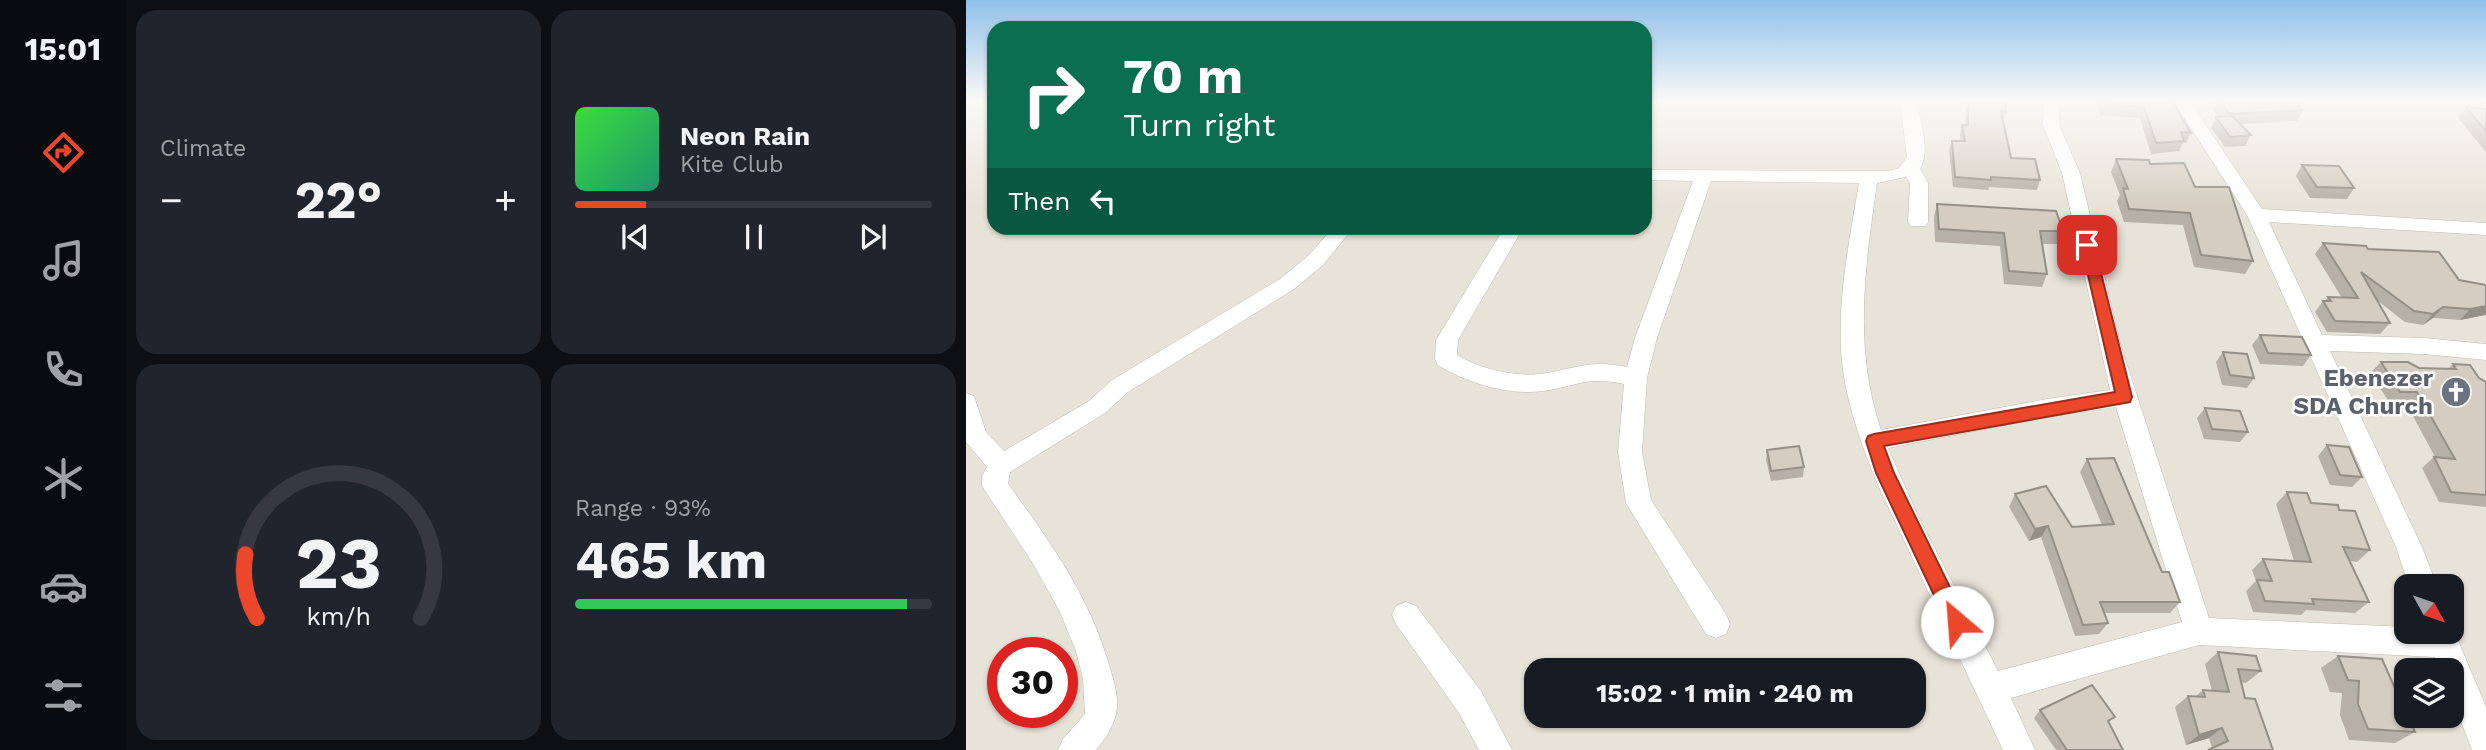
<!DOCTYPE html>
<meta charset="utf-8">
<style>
body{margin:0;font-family:"Work Sans",sans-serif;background:#20242c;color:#f1f3f6;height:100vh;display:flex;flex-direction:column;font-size:26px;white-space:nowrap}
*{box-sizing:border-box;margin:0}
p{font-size:23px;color:#9ea1a6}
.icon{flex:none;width:38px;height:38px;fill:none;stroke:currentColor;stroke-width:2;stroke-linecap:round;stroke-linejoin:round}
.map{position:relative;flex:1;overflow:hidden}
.details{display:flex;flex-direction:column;gap:10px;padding:10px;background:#0d0f14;width:840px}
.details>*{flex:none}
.hud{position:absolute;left:21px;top:21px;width:665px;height:214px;border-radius:21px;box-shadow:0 2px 5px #0004;background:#0b6e4f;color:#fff;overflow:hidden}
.needle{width:46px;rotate:130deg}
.controls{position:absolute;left:1428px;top:574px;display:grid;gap:14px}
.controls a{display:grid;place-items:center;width:70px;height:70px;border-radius:14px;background:#171b24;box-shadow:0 2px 5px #0004;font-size:35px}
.speed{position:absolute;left:21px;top:637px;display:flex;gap:14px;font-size:35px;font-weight:700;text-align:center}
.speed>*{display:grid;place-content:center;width:91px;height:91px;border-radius:50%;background:#171b24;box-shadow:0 2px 5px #0004;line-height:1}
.speed .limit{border:10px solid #d22;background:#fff;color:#111}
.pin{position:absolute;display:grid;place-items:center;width:60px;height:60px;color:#fff;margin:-30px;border-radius:14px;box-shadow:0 4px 10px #0006}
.me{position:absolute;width:77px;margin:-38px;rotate:333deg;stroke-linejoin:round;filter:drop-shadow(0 0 5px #0008)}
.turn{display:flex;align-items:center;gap:24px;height:147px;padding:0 21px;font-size:32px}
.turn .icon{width:91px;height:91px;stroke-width:2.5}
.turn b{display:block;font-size:49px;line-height:60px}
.then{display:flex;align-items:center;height:66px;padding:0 21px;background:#0003;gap:14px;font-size:26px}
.big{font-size:52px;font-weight:700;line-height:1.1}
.details .tile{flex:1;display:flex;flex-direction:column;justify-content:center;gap:10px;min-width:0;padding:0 24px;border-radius:21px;background:#20242c}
.details .dial{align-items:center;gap:0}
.dial svg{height:182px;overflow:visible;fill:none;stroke:#363941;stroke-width:7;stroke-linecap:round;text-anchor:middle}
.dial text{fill:#f1f3f6;stroke:none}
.song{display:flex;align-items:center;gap:21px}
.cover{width:84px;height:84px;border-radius:10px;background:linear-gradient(135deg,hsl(120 70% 55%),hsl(160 70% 35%))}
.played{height:7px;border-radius:4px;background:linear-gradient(90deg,#ec472b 20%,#363941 20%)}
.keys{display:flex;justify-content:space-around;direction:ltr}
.heat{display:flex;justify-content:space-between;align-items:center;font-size:38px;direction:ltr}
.charge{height:10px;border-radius:5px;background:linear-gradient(90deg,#34c759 93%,#363941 0)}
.details .tiles{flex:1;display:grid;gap:10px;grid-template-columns:repeat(2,1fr)}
.trip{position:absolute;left:558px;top:658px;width:402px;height:70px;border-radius:21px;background:#171b24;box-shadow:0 2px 5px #0004;font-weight:700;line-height:70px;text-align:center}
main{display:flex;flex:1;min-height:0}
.tab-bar{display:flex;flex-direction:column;width:126px;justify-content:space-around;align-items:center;background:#090b0e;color:#9ea1a6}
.tab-bar .icon{width:49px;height:49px}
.tab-bar .current{color:#ec472b}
.tab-bar b{font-size:32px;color:#f1f3f6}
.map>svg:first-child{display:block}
</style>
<main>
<nav class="tab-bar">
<b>15:01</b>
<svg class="icon current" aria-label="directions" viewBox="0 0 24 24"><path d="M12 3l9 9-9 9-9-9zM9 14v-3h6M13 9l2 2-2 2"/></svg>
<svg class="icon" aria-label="music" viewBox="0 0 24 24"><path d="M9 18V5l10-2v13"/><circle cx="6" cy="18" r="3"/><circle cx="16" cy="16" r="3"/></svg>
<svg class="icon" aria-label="phone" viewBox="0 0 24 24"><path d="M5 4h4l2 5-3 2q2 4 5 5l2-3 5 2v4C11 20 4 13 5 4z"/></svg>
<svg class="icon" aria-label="climate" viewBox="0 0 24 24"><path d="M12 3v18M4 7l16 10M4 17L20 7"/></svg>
<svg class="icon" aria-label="car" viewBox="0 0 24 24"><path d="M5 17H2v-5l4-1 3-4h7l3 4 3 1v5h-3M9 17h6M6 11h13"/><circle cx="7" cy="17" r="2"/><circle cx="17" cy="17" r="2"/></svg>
<svg class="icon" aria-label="filters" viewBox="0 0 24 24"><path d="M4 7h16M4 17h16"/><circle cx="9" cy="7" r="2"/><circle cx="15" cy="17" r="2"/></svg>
</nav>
<section class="details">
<div class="tiles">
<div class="tile"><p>Climate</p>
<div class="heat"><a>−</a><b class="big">22°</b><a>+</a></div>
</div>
<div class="tile">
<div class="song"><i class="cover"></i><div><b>Neon Rain</b><p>Kite Club</p></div></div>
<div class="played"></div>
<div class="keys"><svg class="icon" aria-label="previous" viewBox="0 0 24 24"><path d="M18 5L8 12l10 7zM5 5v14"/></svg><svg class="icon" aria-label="pause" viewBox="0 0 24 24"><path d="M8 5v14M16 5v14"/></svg><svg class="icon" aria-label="next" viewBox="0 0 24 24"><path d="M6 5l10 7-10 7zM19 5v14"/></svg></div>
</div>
<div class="tile dial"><svg viewBox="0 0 100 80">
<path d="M14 69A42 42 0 1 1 86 69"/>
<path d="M14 69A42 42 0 0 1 9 41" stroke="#ec472b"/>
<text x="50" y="56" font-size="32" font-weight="700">23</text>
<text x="50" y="72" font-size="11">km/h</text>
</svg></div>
<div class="tile"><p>Range · 93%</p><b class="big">465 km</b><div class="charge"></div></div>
</div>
</section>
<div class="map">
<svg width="1520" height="750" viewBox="0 0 1520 750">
<rect width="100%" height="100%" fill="#f4f2eb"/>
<path fill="#e8e3d9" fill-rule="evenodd" d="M 0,101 L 28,101 L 28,228 L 679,228 L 679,101 L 1520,101 L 1520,750 L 0,750 ZM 1440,586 L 1486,586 L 1486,632 L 1440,632 ZM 37,653 L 96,653 L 96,712 L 37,712 ZM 570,670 L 948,670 L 948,716 L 570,716 ZM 1440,670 L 1486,670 L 1486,716 L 1440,716 Z"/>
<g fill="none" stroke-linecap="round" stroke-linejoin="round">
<g stroke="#bfb9ae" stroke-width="1">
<g id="minor">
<path d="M 934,100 L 950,100 C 954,122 965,149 954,169 L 962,183 L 962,222 L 959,226 L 945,226 L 942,222 L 944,183 L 940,177 L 911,183 C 899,267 887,347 915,430 L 1081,399 L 1144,390 L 1096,173 L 1077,125 L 1078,100 L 1094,100 L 1093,125 L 1114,173 L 1154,343 L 1243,618 L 1440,627 L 1440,632 L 1486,632 L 1486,626 L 1520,707 L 1520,750 L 1506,750 L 1486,698 L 1486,670 L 1475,670 L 1469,657 L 1233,645 L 1045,698 L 1069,750 L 1037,750 L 912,485 C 894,441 878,397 875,350 C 872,294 884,238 893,183 L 745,181 L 691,338 L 681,378 L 676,452 L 685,500 L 760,614 L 764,624 L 760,634 L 750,638 L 740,634 L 660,503 L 652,452 L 658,384 C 620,376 611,386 577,391 C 544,396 500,383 472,365 L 469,359 L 470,340 L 538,228 L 557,228 L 492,340 L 491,355 C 515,370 553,378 581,373 C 614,367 626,360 661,367 L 669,338 L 727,181 L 679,180 L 679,170 L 923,171 L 933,168 L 941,157 ZM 1150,407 L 1216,622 L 1032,671 L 953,518 L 922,448 L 1081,417 Z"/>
<path d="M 1207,100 L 1223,100 L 1296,209 L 1520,223 L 1520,235 L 1303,222 L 1356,335 L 1458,338 L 1520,344 L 1520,360 L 1458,354 L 1364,351 L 1456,547 L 1471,586 L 1443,586 L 1430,547 L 1281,215 Z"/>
<path d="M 148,228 L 166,228 L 168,230 L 165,234 L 151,234 Z"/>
<path d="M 367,228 L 387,228 L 357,265 L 328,289 L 162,392 L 139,413 L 44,472 L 42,484 C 83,540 124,597 143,665 C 147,678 152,693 151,707 C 150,723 140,738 130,750 L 92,750 L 97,739 L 119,714 L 117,679 L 110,651 L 93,610 L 66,562 L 16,486 L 16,476 L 21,467 L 0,442 L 0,393 L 8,396 L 20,432 L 38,451 L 123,401 L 146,380 L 314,279 L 343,255 Z"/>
<path d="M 440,602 L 450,606 L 515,691 L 546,750 L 513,750 L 493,713 L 430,624 L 426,615 L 430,606 Z"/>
</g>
</g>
<use href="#minor" fill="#fff" fill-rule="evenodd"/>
</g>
<g fill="#b7b0a6">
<path d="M 999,101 L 1039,101 L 1040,112 L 1037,121 L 1045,158 L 1074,180 L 1071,190 L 1023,187 L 1022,190 L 987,187 L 983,150 L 986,141 L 995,141 L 994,135 L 996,125 L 1000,125 Z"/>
<path d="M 1131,101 L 1206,101 L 1225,133 L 1220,143 L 1217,143 L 1213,151 L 1185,154 L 1174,118 L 1134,115 Z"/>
<path d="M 1248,101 L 1329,101 L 1337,110 L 1331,121 L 1274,124 L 1285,135 L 1279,146 L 1259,147 L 1245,128 L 1250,117 L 1253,117 L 1245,107 Z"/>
<path d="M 1500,107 L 1520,109 L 1520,152 L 1492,118 Z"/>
<path d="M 1150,159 L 1184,164 L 1229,187 L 1287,261 L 1279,274 L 1228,267 L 1217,225 L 1158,222 L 1151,201 L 1154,195 L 1145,172 Z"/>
<path d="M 1336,165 L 1388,188 L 1381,199 L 1344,198 L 1330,176 Z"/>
<path d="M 971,204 L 1097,231 L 1092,244 L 1076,244 L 1081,274 L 1076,287 L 1038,284 L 1034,246 L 969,242 L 968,217 Z"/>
<path d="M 1357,243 L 1402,249 L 1493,280 L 1520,285 L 1520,316 L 1519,315 L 1494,320 L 1467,318 L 1457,325 L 1439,322 L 1412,301 L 1424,323 L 1414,334 L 1361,332 L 1349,312 L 1357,301 L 1359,301 L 1362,297 L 1376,298 L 1349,254 Z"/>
<path d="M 1294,335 L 1345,355 L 1337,366 L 1294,364 L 1286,345 Z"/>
<path d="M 1257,352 L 1288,378 L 1281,388 L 1256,385 L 1250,362 Z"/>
<path d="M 1415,362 L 1453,368 L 1482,369 L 1487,364 L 1520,382 L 1520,507 L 1473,502 L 1456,468 L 1468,457 L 1469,457 L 1440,403 L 1424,403 L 1404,373 Z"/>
<path d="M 1239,408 L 1282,432 L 1274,442 L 1238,439 L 1231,418 Z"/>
<path d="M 1361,445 L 1396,477 L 1386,487 L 1364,485 L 1352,456 Z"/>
<path d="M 801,450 L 838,467 L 837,477 L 805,481 L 800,460 Z"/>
<path d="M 1121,459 L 1196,572 L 1214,602 L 1204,613 L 1138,613 L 1142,623 L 1133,634 L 1109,636 L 1075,537 L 1063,541 L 1043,507 L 1049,494 L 1106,527 L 1136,525 L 1114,472 Z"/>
<path d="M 1321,492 L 1345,503 L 1373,510 L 1404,550 L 1391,562 L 1384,561 L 1403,602 L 1389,613 L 1340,610 L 1335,615 L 1287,612 L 1280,591 L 1290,581 L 1286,570 L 1297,559 L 1328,561 L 1310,504 Z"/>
<path d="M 1252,652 L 1295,671 L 1280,683 L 1275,682 L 1279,698 L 1307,750 L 1246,748 L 1243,738 L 1220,745 L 1209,707 L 1222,696 L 1230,696 L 1237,690 L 1246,691 L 1239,664 Z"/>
<path d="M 1372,656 L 1449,732 L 1429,743 L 1383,740 L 1374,715 L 1376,693 L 1364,692 L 1355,668 Z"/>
<path d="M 1445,666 L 1469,670 L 1440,670 L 1440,673 L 1439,670 Z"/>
<path d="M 1074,710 L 1143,723 L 1157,750 L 1090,750 L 1068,718 Z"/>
</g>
<g fill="#959087">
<path d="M 1520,306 L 1520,314 L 1519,315 L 1494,320 L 1504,309 Z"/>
<path d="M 1477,307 L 1467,318 L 1457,325 L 1467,314 Z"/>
<path d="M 1082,526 L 1075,537 L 1063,541 L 1069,529 Z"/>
<path d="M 1256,728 L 1243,738 L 1220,745 L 1233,735 Z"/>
</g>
<g fill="#d5cdc1" stroke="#959087" stroke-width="2">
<path d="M 1002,101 L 1039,101 L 1040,112 L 1035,111 L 1045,158 L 1069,159 L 1074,180 L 1025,177 L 1025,180 L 989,177 L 986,141 L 999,141 L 996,125 L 1002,125 Z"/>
<path d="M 1137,101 L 1206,101 L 1225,133 L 1215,132 L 1218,141 L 1190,143 L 1178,107 L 1138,104 Z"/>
<path d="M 1253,101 L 1329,101 L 1337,110 L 1264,114 Z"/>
<path d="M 1500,107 L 1520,109 L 1520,131 Z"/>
<path d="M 1266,116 L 1285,135 L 1264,137 L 1250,117 Z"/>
<path d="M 1150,159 L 1183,160 L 1184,164 L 1218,163 L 1229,187 L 1263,187 L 1287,261 L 1235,255 L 1224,213 L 1163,209 L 1157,188 L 1162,189 Z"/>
<path d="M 1336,165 L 1373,166 L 1388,188 L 1351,187 Z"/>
<path d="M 971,204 L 1090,211 L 1097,231 L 1074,231 L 1081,274 L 1043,271 L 1038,233 L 973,229 Z"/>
<path d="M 1357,243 L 1400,246 L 1402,249 L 1473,252 L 1493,280 L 1520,285 L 1520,306 L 1504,309 L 1477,307 L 1467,314 L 1448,311 L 1395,272 L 1424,323 L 1369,321 L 1357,301 L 1365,301 L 1362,297 L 1392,298 Z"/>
<path d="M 1294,335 L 1336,337 L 1345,355 L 1302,353 Z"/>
<path d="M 1257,352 L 1281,354 L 1288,378 L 1264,375 Z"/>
<path d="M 1415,362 L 1442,362 L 1453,368 L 1490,369 L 1487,364 L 1504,365 L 1513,378 L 1520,382 L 1520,495 L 1485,492 L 1468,457 L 1489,459 L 1451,392 L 1434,392 Z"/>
<path d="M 1239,408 L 1274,411 L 1282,432 L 1246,429 Z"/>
<path d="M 1361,445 L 1383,447 L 1396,477 L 1374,475 Z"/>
<path d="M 833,446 L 838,467 L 805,471 L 801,450 Z"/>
<path d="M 1148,458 L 1196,572 L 1203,572 L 1214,602 L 1134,602 L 1142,623 L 1117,625 L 1082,526 L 1069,529 L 1049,494 L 1080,486 L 1106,527 L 1148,524 L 1121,459 Z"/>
<path d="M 1321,492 L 1341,493 L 1345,503 L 1372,505 L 1373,510 L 1389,511 L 1404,550 L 1377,547 L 1403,602 L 1346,599 L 1348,604 L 1299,601 L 1291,580 L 1306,581 L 1297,559 L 1345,562 Z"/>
<path d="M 1252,652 L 1290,656 L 1295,671 L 1272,669 L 1279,698 L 1289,699 L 1307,750 L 1242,750 L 1262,741 L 1256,728 L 1233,735 L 1222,696 L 1239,697 L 1237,690 L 1263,692 Z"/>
<path d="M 1372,656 L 1416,659 L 1440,713 L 1440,716 L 1442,716 L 1449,732 L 1402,729 L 1392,704 L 1393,681 L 1382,680 Z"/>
<path d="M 1445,666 L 1468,667 L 1469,670 L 1447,670 Z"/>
<path d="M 1126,685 L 1149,717 L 1142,721 L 1157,750 L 1101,750 L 1074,710 Z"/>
</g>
<linearGradient id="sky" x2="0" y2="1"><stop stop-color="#90c0ea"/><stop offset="0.49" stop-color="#faf9f6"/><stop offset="1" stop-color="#faf9f6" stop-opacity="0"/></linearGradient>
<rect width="1520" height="206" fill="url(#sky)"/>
<path fill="#ec472b" stroke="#992e1c" stroke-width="2" d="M 1121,241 L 1128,245 L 1166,397 L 1164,402 L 918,446 L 928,473 L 1001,622 L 998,629 L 991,631 L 984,629 L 910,473 L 900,441 L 902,436 L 908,434 L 1149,392 L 1115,245 Z"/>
<defs>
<g id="church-disc" transform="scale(1.575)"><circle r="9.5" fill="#6b7280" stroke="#fff"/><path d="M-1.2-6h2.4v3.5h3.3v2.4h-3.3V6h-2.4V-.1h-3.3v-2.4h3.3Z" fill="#fff"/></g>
</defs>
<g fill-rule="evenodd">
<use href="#church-disc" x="1490" y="392"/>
</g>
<g text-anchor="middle" stroke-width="5" stroke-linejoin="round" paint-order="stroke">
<g font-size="24" font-weight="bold" fill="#5b616d" stroke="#fff" text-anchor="end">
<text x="1467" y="386">Ebenezer<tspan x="1467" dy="28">SDA Church</tspan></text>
</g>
</g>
</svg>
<div class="controls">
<a><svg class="needle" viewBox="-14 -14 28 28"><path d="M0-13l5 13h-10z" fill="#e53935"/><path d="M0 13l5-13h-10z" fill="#9ea1a6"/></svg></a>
<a><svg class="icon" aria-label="layers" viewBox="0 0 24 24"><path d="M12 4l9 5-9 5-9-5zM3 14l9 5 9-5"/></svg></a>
</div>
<div class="speed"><div class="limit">30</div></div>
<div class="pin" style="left:1121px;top:245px;background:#d93025"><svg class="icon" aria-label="arrive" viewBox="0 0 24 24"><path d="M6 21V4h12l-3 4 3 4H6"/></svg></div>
<svg class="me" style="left:991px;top:622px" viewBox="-20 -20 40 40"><circle r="19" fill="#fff"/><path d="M0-13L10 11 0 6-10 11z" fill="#ec472b"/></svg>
<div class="trip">15:02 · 1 min · 240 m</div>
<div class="hud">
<div class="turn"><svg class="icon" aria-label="right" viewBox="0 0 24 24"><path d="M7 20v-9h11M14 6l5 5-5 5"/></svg><div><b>70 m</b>Turn right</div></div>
<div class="then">Then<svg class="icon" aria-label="left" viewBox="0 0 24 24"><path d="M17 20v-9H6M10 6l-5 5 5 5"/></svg></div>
</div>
</div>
</main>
